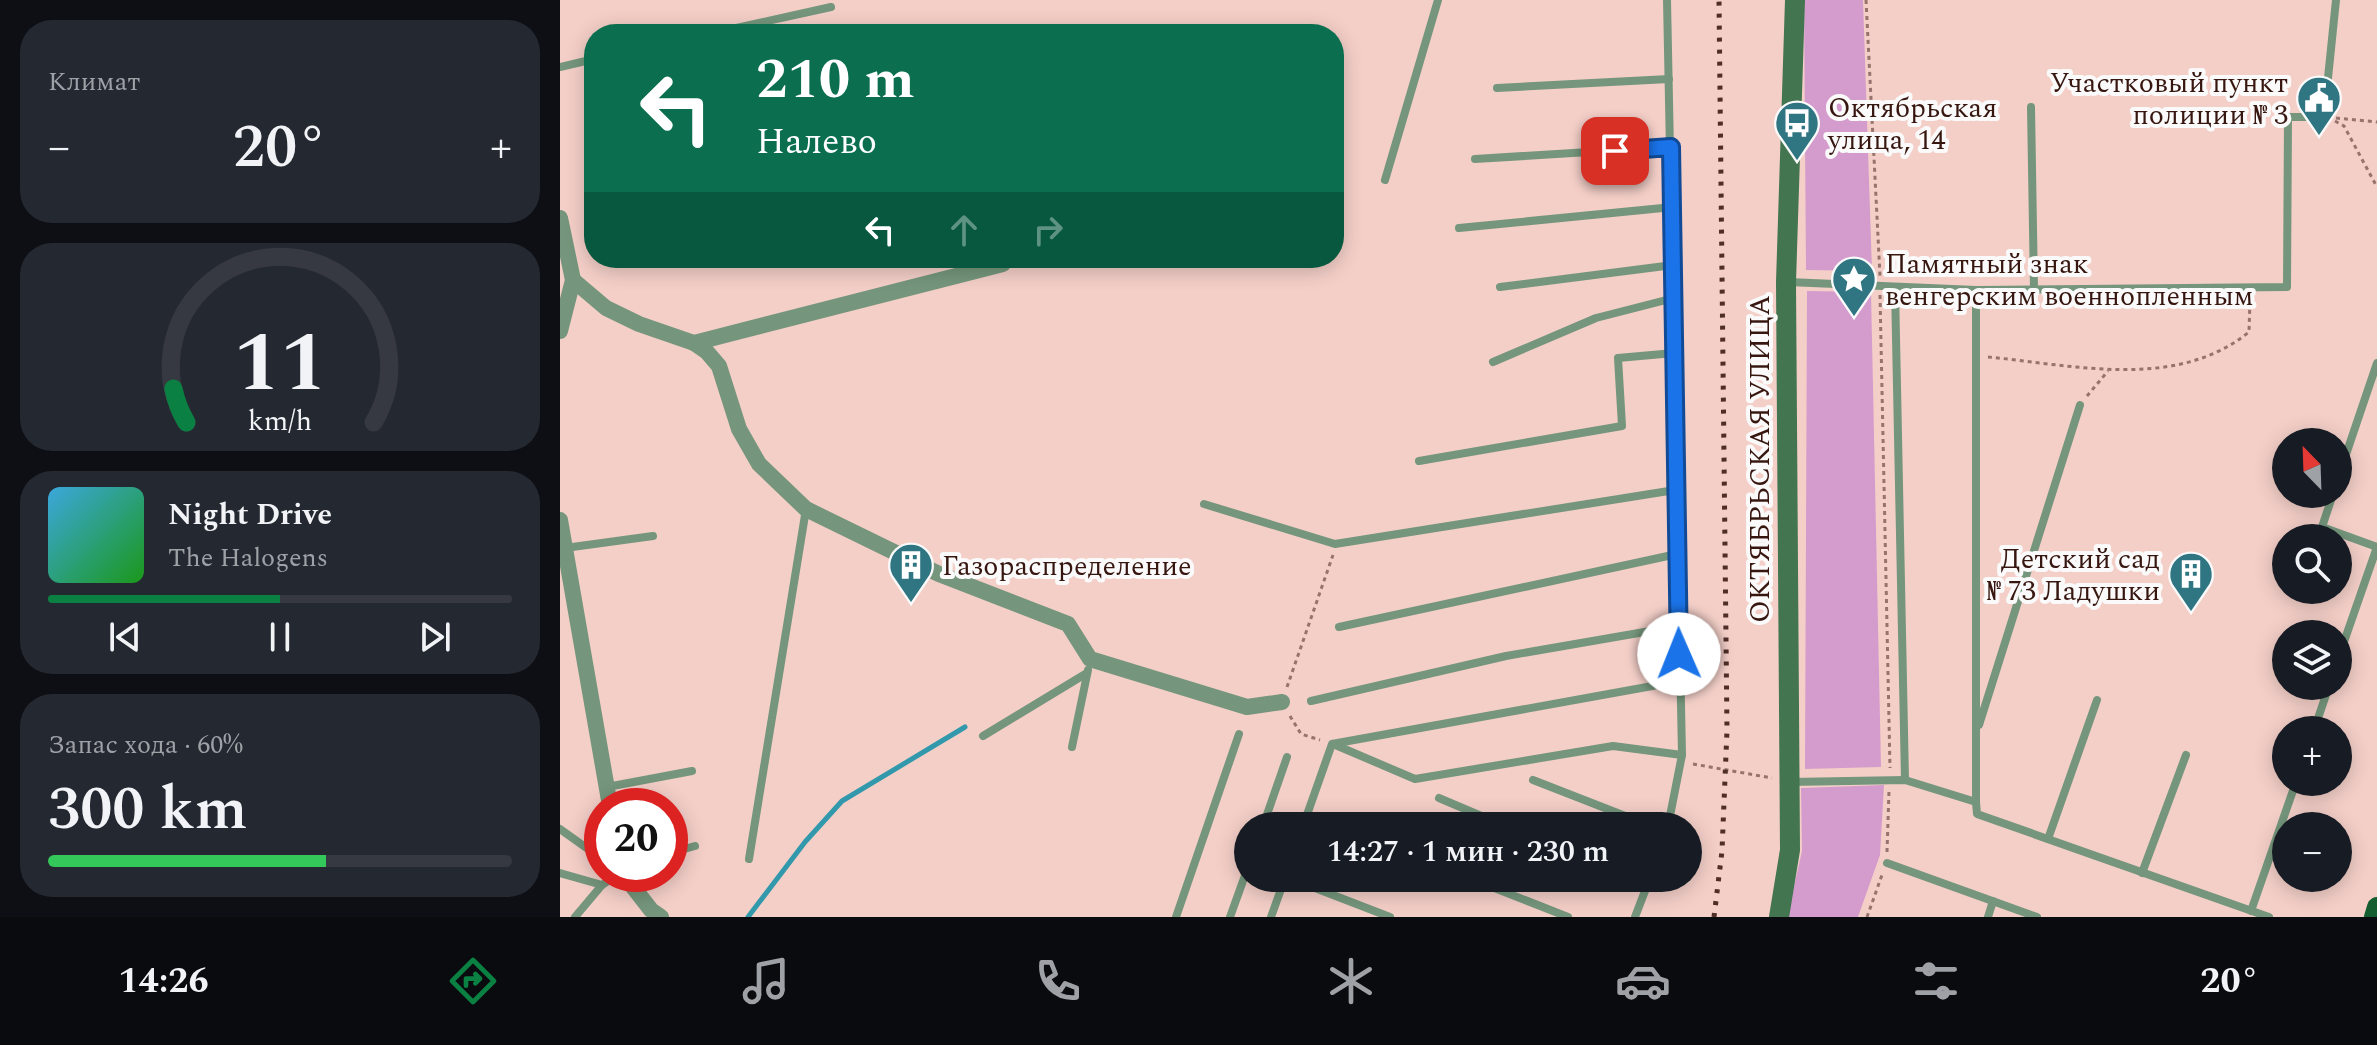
<!DOCTYPE html>
<html lang="ru">
<meta charset="utf-8">
<style>
body{margin:0;font-family:Spectral,serif;background:#242831;color:#f1f3f6;height:100vh;display:flex;flex-direction:column;font-size:30px;white-space:nowrap}
*{box-sizing:border-box;margin:0}
p{font-size:26px;color:#9ea1a6}
.icon{flex:none;width:44px;height:44px;fill:none;stroke:currentColor;stroke-width:2;stroke-linecap:round;stroke-linejoin:round}
.map{position:relative;flex:1;overflow:hidden}
.side{display:flex;flex-direction:column;gap:20px;padding:20px;background:#0d0f14;width:560px}
.side>*{flex:none}
.banner{position:absolute;left:24px;top:24px;width:760px;height:244px;border-radius:32px;box-shadow:0 4px 20px #0003;background:#0b6e4f;color:#fff;overflow:hidden}
.needle{width:52px;rotate:337deg}
.tools{position:absolute;left:1712px;top:428px;display:grid;gap:16px}
.tools a{display:grid;place-items:center;width:80px;height:80px;border-radius:50%;background:#171b24;box-shadow:0 4px 20px #0003;font-size:40px}
.speed{position:absolute;left:24px;top:788px;display:flex;gap:16px;font-size:40px;font-weight:700;text-align:center}
.speed>*{display:grid;place-content:center;width:104px;height:104px;border-radius:50%;background:#171b24;box-shadow:0 4px 20px #0003;line-height:1}
.speed .limit{border:12px solid #d22;background:#fff;color:#111}
.pin{position:absolute;display:grid;place-items:center;width:68px;height:68px;color:#fff;margin:-34px;border-radius:16px;box-shadow:0 4px 12px #0006}
.me{position:absolute;width:88px;margin:-44px;rotate:359deg;stroke-linejoin:round;filter:drop-shadow(0 0 6px #0008)}
.turn{display:flex;align-items:center;gap:28px;height:168px;padding:0 40px;font-size:36px}
.turn .icon{width:104px;height:104px;stroke-width:2.5}
.turn b{display:block;font-size:56px;line-height:68px}
.lanes{display:flex;align-items:center;height:76px;padding:0 40px;background:#0003;justify-content:center;gap:40px;direction:ltr}
.lanes .off{opacity:.35}
.big{font-size:60px;font-weight:600;line-height:1.1}
.side .card{flex:1;display:flex;flex-direction:column;justify-content:center;gap:12px;min-width:0;padding:0 28px;border-radius:32px;background:#242831}
.side .dial{align-items:center;gap:0}
.dial svg{height:208px;overflow:visible;fill:none;stroke:#363941;stroke-width:7;stroke-linecap:round;text-anchor:middle}
.dial text{fill:#f1f3f6;stroke:none}
.song{display:flex;align-items:center;gap:24px}
.cover{width:96px;height:96px;border-radius:12px;background:linear-gradient(135deg,hsl(200 70% 55%),hsl(120 70% 35%))}
.played{height:8px;border-radius:4px;background:linear-gradient(90deg,#0b8043 50%,#363941 50%)}
.keys{display:flex;justify-content:space-around;direction:ltr}
.heat{display:flex;justify-content:space-between;align-items:center;font-size:44px;direction:ltr}
.charge{height:12px;border-radius:6px;background:linear-gradient(90deg,#34c759 60%,#363941 0)}
.trip{position:absolute;left:674px;top:812px;width:468px;height:80px;border-radius:40px;background:#171b24;box-shadow:0 4px 20px #0003;font-weight:600;line-height:80px;text-align:center}
.menu{display:flex;height:128px;justify-content:space-around;align-items:center;background:#090b0e;color:#9ea1a6}
.menu .icon{width:56px;height:56px}
.menu .active{color:#0b8043}
.menu b{font-size:36px;color:#f1f3f6}
main{display:flex;flex:1;min-height:0}
.map>svg:first-child{display:block}
</style>
<main>
<section class="side">
<div class="card"><p>Климат</p>
<div class="heat"><a>−</a><b class="big">20°</b><a>+</a></div>
</div>
<div class="card dial"><svg viewBox="0 0 100 80">
<path d="M14 69A42 42 0 1 1 86 69"/>
<path d="M14 69A42 42 0 0 1 9 56" stroke="#0b8043"/>
<text x="50" y="56" font-size="32" font-weight="700">11</text>
<text x="50" y="72" font-size="11">km/h</text>
</svg></div>
<div class="card">
<div class="song"><i class="cover"></i><div><b>Night Drive</b><p>The Halogens</p></div></div>
<div class="played"></div>
<div class="keys"><svg class="icon" aria-label="previous" viewBox="0 0 24 24"><path d="M18 5L8 12l10 7zM5 5v14"/></svg><svg class="icon" aria-label="pause" viewBox="0 0 24 24"><path d="M8 5v14M16 5v14"/></svg><svg class="icon" aria-label="next" viewBox="0 0 24 24"><path d="M6 5l10 7-10 7zM19 5v14"/></svg></div>
</div>
<div class="card"><p>Запас хода · 60%</p><b class="big">300 km</b><div class="charge"></div></div>
</section>
<div class="map">
<svg width="1817" height="917" viewBox="0 0 1817 917">
<rect width="100%" height="100%" fill="#f4cfc8"/>
<g fill="#d49ccc">
<path d="M 1244,0 L 1303,0 L 1312,271 L 1246,270 Z"/>
<path d="M 1247,291 L 1311,292 L 1321,767 L 1245,769 Z"/>
<path d="M 1324,785 L 1320,855 L 1298,917 L 1227,917 L 1242,851 L 1241,788 Z"/>
</g>
<g fill="none" stroke-linecap="round" stroke-linejoin="round">
<path stroke="#3199ab" stroke-width="5" d="M 188,917 L 245,842 L 282,801 L 405,727"/>
<g stroke="#96736d" stroke-width="3" stroke-dasharray="4 4" stroke-linecap="butt">
<path d="M 1306,0 L 1320,276"/>
<path d="M 1776,118 L 1817,122"/>
<path d="M 1775,121 L 1784,126 L 1817,187"/>
<path d="M 1320,295 L 1330,768"/>
<path d="M 1428,357 C 1514,365 1616,391 1689,332 L 1690,299"/>
<path d="M 1527,396 L 1548,371"/>
<path d="M 727,687 L 773,555"/>
<path d="M 730,716 L 741,734 L 760,740"/>
<path d="M 1133,764 L 1212,778"/>
<path d="M 1327,852 L 1329,791"/>
<path d="M 1307,917 L 1322,875"/>
</g>
<g stroke="#75967c" stroke-width="8">
<path d="M 1107,0 L 1122,755 L 1108,826"/>
<path d="M 149,34 L 271,7"/>
<path d="M 0,67 L 34,59"/>
<path d="M 937,88 L 1109,79"/>
<path d="M 1471,107 L 1474,289"/>
<path d="M 915,159 L 1111,147"/>
<path d="M 825,180 L 878,0"/>
<path d="M 899,228 L 1113,207"/>
<path d="M 1228,282 L 1416,290 L 1727,287 L 1728,117 L 1764,117 L 1776,0"/>
<path d="M 940,287 L 1113,265"/>
<path d="M 1335,288 L 1345,780"/>
<path d="M 1416,290 L 1416,802"/>
<path d="M 933,362 L 1036,318 L 1114,298"/>
<path d="M 859,461 L 1062,426 L 1058,358 L 1114,353"/>
<path d="M 1778,478 L 1817,363"/>
<path d="M 1773,494 L 1762,527 L 1817,547 L 1778,659"/>
<path d="M 644,504 L 775,544 L 1115,490"/>
<path d="M 5,548 L 93,536"/>
<path d="M 779,627 L 1117,554"/>
<path d="M 751,701 L 946,656 L 1119,626"/>
<path d="M 1419,725 L 1520,405"/>
<path d="M 1754,730 L 1769,686"/>
<path d="M 423,736 L 527,673"/>
<path d="M 773,744 L 855,779 L 1053,746 L 1122,755"/>
<path d="M 512,747 L 528,670"/>
<path d="M 973,780 L 1091,826"/>
<path d="M 1230,782 L 1345,780 L 1416,802 L 1417,814 L 1709,917"/>
<path d="M 47,787 L 132,771"/>
<path d="M 879,798 L 945,826"/>
<path d="M 747,814 L 777,826"/>
<path d="M 703,826 L 727,757"/>
<path d="M 743,826 L 772,744 L 1120,681"/>
<path d="M 0,829 L 42,859"/>
<path d="M 1488,839 L 1537,700"/>
<path d="M 110,853 L 135,846"/>
<path d="M 189,859 L 246,509"/>
<path d="M 1327,863 L 1477,917"/>
<path d="M 0,873 L 42,885"/>
<path d="M 1582,873 L 1626,755"/>
<path d="M 729,878 L 830,917"/>
<path d="M 909,878 L 1008,917"/>
<path d="M 1071,878 L 1087,885"/>
<path d="M 1691,911 L 1736,782"/>
<path d="M 15,917 L 42,885 L 59,874"/>
<path d="M 616,917 L 679,734"/>
<path d="M 670,917 L 688,867"/>
<path d="M 711,917 L 725,878"/>
<path d="M 1075,917 L 1090,878"/>
<path d="M 1428,917 L 1433,901"/>
</g>
<g stroke="#75967c" stroke-width="16">
<path d="M 0,218 L 13,280 L 0,331"/>
<path d="M 13,280 L 46,308 L 79,324 L 134,343 L 147,352 L 159,366 L 179,429 L 199,464 L 246,509 L 379,574 L 508,624 L 530,659 L 687,707 L 722,702"/>
<path d="M 134,343 L 443,264"/>
<path d="M 0,520 L 50,806"/>
<path d="M 63,874 L 91,910 L 101,917"/>
</g>
<path stroke="#427550" stroke-width="20" d="M 1219,917 L 1230,850 L 1226,282 L 1235,0"/>
<path stroke="#145d30" stroke-width="20" d="M 1814,917 L 1817,907"/>
<path stroke="#502e28" stroke-width="5" stroke-dasharray="4 8" stroke-linecap="butt" d="M 1154,917 L 1162,851 L 1167,730 L 1159,0"/>
</g>
<g fill="none" stroke-linecap="round" stroke-linejoin="round">
<g stroke="#114b97" stroke-width="20">
<path id="route" d="M 1055,151 L 1111,147 L 1119,654"/>
</g>
<use href="#route" stroke="#1a73e8" stroke-width="14"/>
</g>
<defs>
<g id="civic-pin" transform="scale(2.3)"><path d="M0 17L-7.5 6A9.5 9.5 0 1 1 7.5 6Z" fill="#2f7582" stroke="#fafafa"/><path d="M-.6-6.5H3V-4.5H.6V-3L4-1V1h2V6H-6V1h2V-1L-.6-3ZM-1.2 2.5V6h2.4V2.5Z" fill="#fff"/></g>
<g id="bus-pin" transform="scale(2.3)"><path d="M0 17L-7.5 6A9.5 9.5 0 1 1 7.5 6Z" fill="#2f7582" stroke="#fafafa"/><path d="M-5-6H5V4H4V6H2V4H-2V6H-4V4H-5ZM-3.5-4V0h7V-4ZM-3.5 1.2v1.5H-2V1.2ZM2 1.2v1.5H3.5V1.2Z" fill="#fff"/></g>
<g id="sight-pin" transform="scale(2.3)"><path d="M0 17L-7.5 6A9.5 9.5 0 1 1 7.5 6Z" fill="#2f7582" stroke="#fafafa"/><path d="M0-6L1.8-2.2L6-1.7L2.9 1.2L3.7 5.4L0 3.3L-3.7 5.4L-2.9 1.2L-6-1.7L-1.8-2.2Z" fill="#fff"/></g>
<g id="building-pin" transform="scale(2.3)"><path d="M0 17L-7.5 6A9.5 9.5 0 1 1 7.5 6Z" fill="#2f7582" stroke="#fafafa"/><path d="M-4-6H4V6H1V3H-1V6H-4ZM-2.5-4.3h1.7v1.8h-1.7ZM.8-4.3h1.7v1.8H.8ZM-2.5-1h1.7V.8h-1.7ZM.8-1h1.7V.8H.8Z" fill="#fff"/></g>
</defs>
<g fill-rule="evenodd">
<use href="#civic-pin" x="1759" y="98"/>
<use href="#bus-pin" x="1237" y="123"/>
<use href="#sight-pin" x="1294" y="279"/>
<use href="#building-pin" x="351" y="565"/>
<use href="#building-pin" x="1631" y="574"/>
</g>
<g text-anchor="middle" stroke-width="8" stroke-linejoin="round" paint-order="stroke">
<g font-size="28" fill="#371610" stroke="#fafafa" text-anchor="start">
<text x="1728" y="92" text-anchor="end">Участковый пункт<tspan x="1728" dy="32">полиции № 3</tspan></text>
<text x="1268" y="117">Октябрьская<tspan x="1268" dy="32">улица, 14</tspan></text>
<text x="1325" y="273">Памятный знак<tspan x="1325" dy="32">венгерским военнопленным</tspan></text>
<text x="1600" y="568" text-anchor="end">Детский сад<tspan x="1600" dy="32">№ 73 Ладушки</tspan></text>
<text x="382" y="575">Газораспределение</text>
</g>
<g font-size="28" fill="#371610" stroke="#fafafa">
<text transform="translate(1199 459) rotate(-90)" y="10">ОКТЯБРЬСКАЯ УЛИЦА</text>
</g>
</g>
</svg>
<div class="tools">
<a><svg class="needle" viewBox="-14 -14 28 28"><path d="M0-13l5 13h-10z" fill="#e53935"/><path d="M0 13l5-13h-10z" fill="#9ea1a6"/></svg></a>
<a><svg class="icon" aria-label="search" viewBox="0 0 24 24"><circle cx="10" cy="10" r="6"/><path d="M15 15l6 6"/></svg></a>
<a><svg class="icon" aria-label="layers" viewBox="0 0 24 24"><path d="M12 4l9 5-9 5-9-5zM3 14l9 5 9-5"/></svg></a>
<a>+</a>
<a>−</a>
</div>
<div class="speed"><div class="limit">20</div></div>
<div class="pin" style="left:1055px;top:151px;background:#d93025"><svg class="icon" aria-label="arrive" viewBox="0 0 24 24"><path d="M6 21V4h12l-3 4 3 4H6"/></svg></div>
<svg class="me" style="left:1119px;top:654px" viewBox="-20 -20 40 40"><circle r="19" fill="#fff"/><path d="M0-13L10 11 0 6-10 11z" fill="#1a73e8"/></svg>
<div class="trip">14:27 · 1 мин · 230 m</div>
<div class="banner">
<div class="turn"><svg class="icon" aria-label="left" viewBox="0 0 24 24"><path d="M17 20v-9H6M10 6l-5 5 5 5"/></svg><div><b>210 m</b>Налево</div></div>
<div class="lanes"><svg class="icon" aria-label="left" viewBox="0 0 24 24"><path d="M17 20v-9H6M10 6l-5 5 5 5"/></svg><svg class="icon off" aria-label="ahead" viewBox="0 0 24 24"><path d="M12 20V5M6 11l6-6 6 6"/></svg><svg class="icon off" aria-label="right" viewBox="0 0 24 24"><path d="M7 20v-9h11M14 6l5 5-5 5"/></svg></div>
</div>
</div>
</main>
<nav class="menu">
<b>14:26</b>
<svg class="icon active" aria-label="directions" viewBox="0 0 24 24"><path d="M12 3l9 9-9 9-9-9zM9 14v-3h6M13 9l2 2-2 2"/></svg>
<svg class="icon" aria-label="music" viewBox="0 0 24 24"><path d="M9 18V5l10-2v13"/><circle cx="6" cy="18" r="3"/><circle cx="16" cy="16" r="3"/></svg>
<svg class="icon" aria-label="phone" viewBox="0 0 24 24"><path d="M5 4h4l2 5-3 2q2 4 5 5l2-3 5 2v4C11 20 4 13 5 4z"/></svg>
<svg class="icon" aria-label="climate" viewBox="0 0 24 24"><path d="M12 3v18M4 7l16 10M4 17L20 7"/></svg>
<svg class="icon" aria-label="car" viewBox="0 0 24 24"><path d="M5 17H2v-5l4-1 3-4h7l3 4 3 1v5h-3M9 17h6M6 11h13"/><circle cx="7" cy="17" r="2"/><circle cx="17" cy="17" r="2"/></svg>
<svg class="icon" aria-label="filters" viewBox="0 0 24 24"><path d="M4 7h16M4 17h16"/><circle cx="9" cy="7" r="2"/><circle cx="15" cy="17" r="2"/></svg>
<b>20°</b>
</nav>
